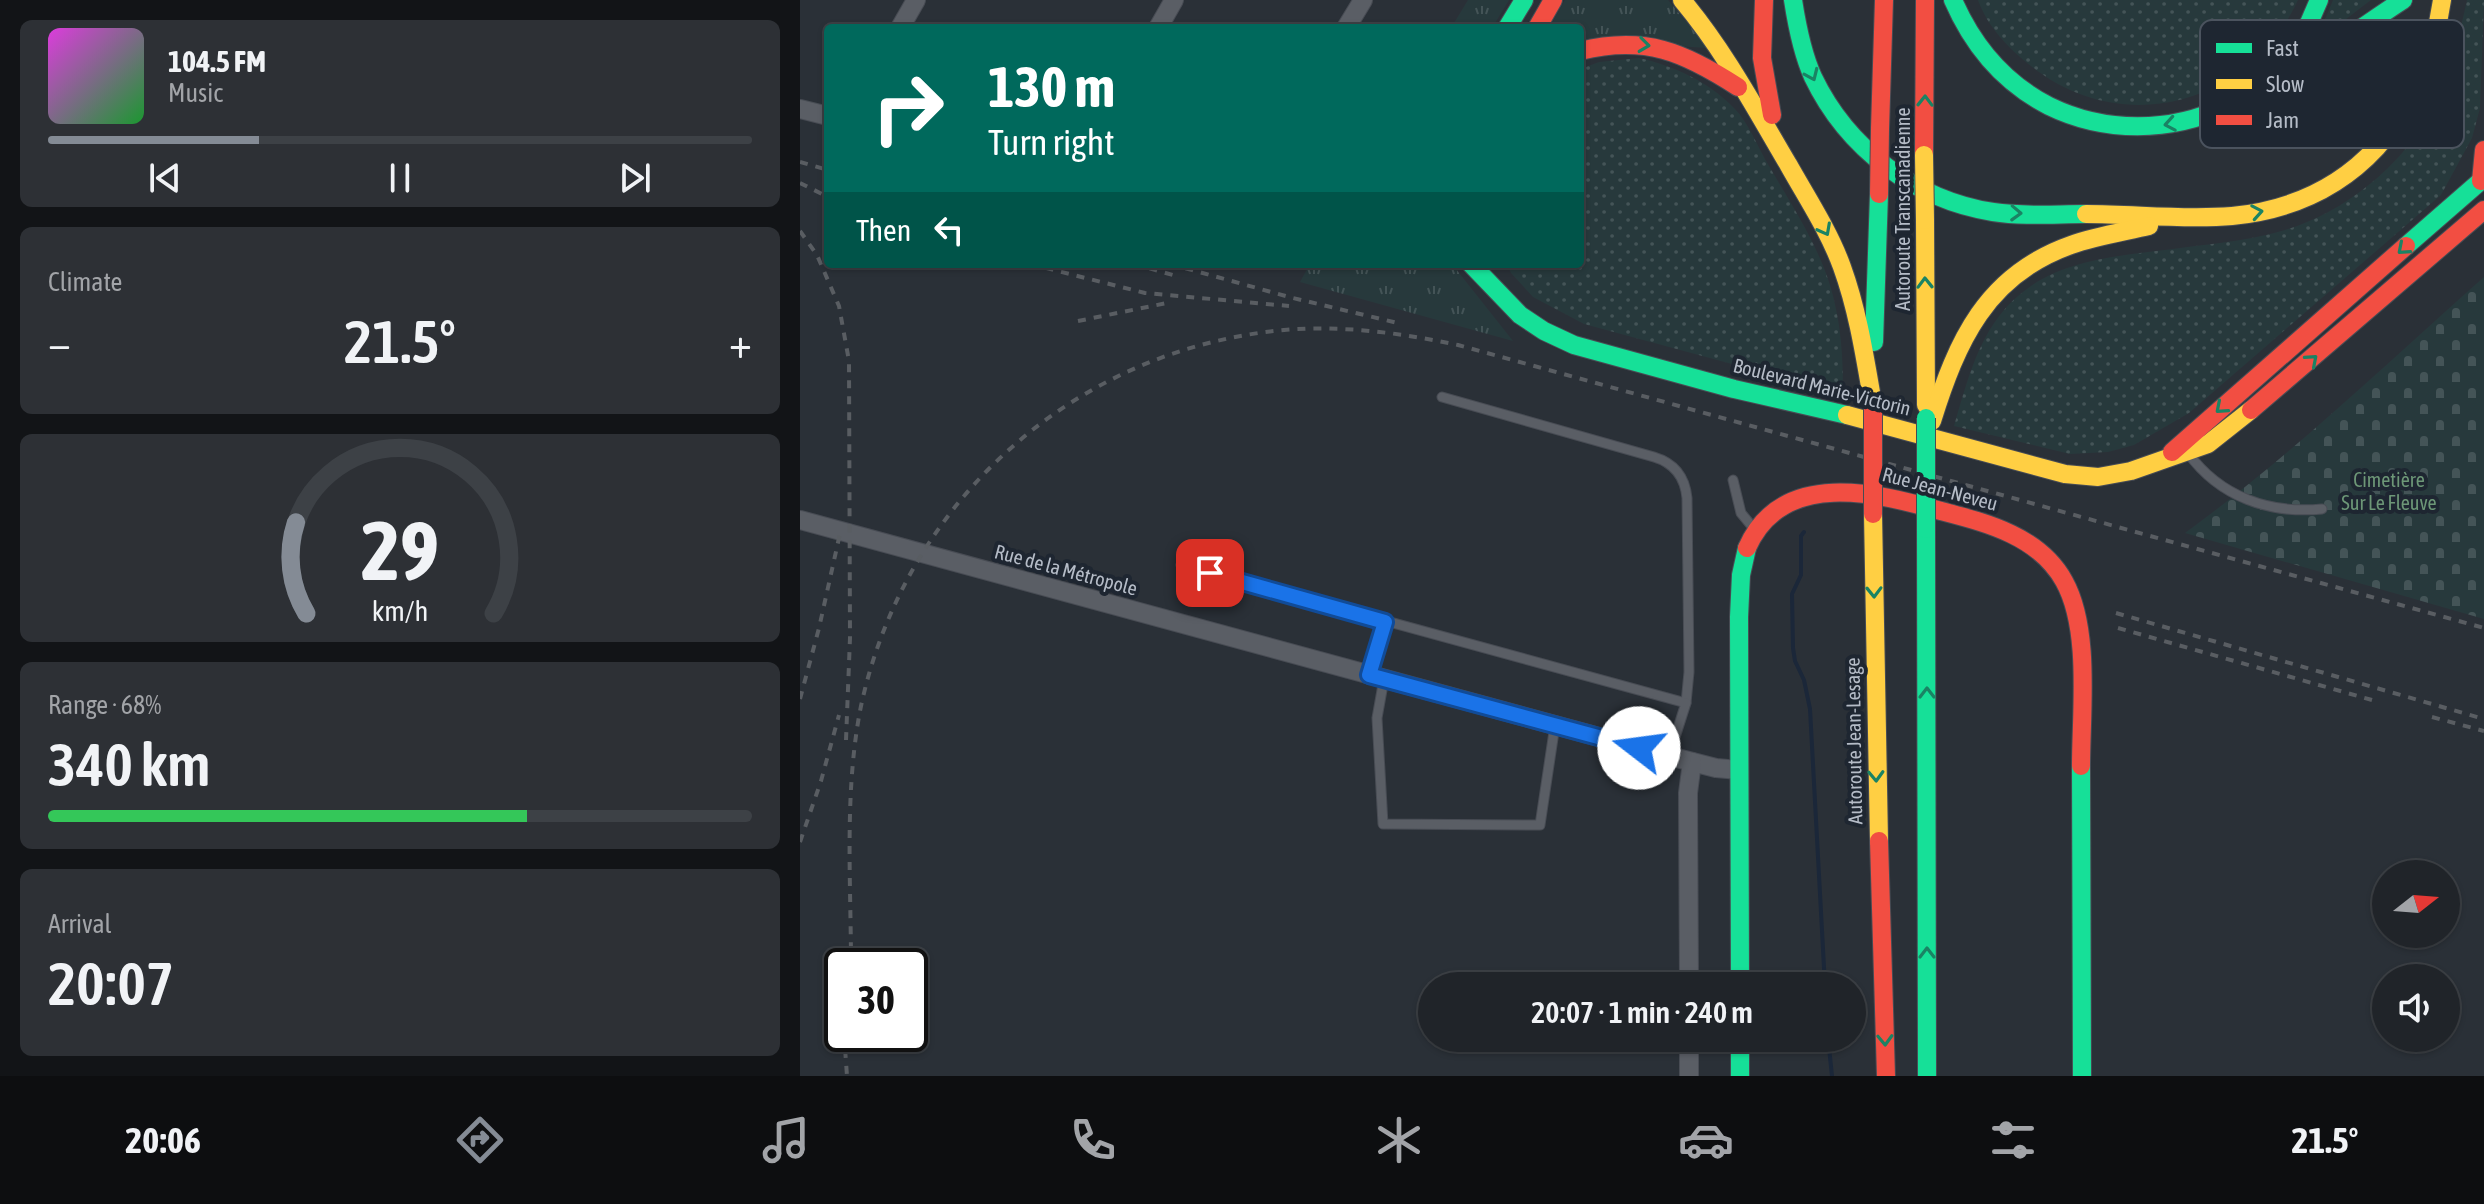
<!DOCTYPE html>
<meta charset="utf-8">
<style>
body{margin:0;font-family:"Asap Condensed",sans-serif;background:#2d3035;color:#f1f3f6;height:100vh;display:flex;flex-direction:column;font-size:30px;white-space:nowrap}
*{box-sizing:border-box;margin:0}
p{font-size:26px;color:#a2a4a8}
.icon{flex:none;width:44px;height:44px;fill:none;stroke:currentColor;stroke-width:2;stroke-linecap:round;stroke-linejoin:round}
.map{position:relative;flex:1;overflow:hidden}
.drawer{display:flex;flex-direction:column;gap:20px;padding:20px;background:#121417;width:800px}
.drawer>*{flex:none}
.banner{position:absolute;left:24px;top:24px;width:760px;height:244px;border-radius:8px;box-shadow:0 2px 6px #0004,0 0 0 2px #3d4146;background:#00695c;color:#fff;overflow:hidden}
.needle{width:52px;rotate:73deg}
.fabs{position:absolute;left:1572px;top:860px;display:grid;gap:16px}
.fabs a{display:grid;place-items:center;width:88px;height:88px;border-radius:50%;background:#202429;box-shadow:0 2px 6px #0004,0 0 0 2px #3d4146;font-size:40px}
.speed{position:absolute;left:24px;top:948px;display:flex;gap:16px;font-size:40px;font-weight:700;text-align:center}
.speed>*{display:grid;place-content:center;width:104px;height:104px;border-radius:50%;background:#202429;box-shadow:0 2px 6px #0004,0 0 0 2px #3d4146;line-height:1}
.speed .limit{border:4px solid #111;border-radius:12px;background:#fff;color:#111}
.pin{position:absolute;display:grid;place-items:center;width:68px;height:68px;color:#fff;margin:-34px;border-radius:16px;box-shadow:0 4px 12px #0006}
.me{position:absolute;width:88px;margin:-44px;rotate:285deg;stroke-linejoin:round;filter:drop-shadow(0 0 6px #0008)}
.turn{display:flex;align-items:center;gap:28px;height:168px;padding:0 32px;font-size:36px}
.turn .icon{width:104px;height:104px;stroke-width:2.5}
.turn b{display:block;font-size:56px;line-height:68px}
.then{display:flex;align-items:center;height:76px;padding:0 32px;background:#0003;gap:16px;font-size:30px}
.big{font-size:60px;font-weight:600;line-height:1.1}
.drawer .widget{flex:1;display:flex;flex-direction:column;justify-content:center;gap:12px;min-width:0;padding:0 28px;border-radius:12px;background:#2d3035}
.drawer .dial{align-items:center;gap:0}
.dial svg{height:208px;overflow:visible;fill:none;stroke:#3d4146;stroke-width:7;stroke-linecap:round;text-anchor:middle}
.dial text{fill:#f1f3f6;stroke:none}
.song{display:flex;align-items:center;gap:24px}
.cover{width:96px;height:96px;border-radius:12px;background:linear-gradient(135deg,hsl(300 70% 55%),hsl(130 70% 35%))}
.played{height:8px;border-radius:4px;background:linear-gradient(90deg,#848b95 30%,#3d4146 30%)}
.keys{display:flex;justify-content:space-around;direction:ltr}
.heat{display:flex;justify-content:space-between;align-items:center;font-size:44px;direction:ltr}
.charge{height:12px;border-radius:6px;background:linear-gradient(90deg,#34c759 68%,#3d4146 0)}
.trip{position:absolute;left:618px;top:972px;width:448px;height:80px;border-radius:40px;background:#202429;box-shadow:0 2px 6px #0004,0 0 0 2px #3d4146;font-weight:600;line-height:80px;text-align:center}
.tabs{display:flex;height:128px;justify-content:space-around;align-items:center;background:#0d0e10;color:#a2a4a8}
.tabs .icon{width:56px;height:56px}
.tabs .current{color:#848b95}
.tabs b{font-size:36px;color:#f1f3f6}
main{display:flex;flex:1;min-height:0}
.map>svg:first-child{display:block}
</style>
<main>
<section class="drawer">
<div class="widget">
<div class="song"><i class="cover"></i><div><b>104.5 FM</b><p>Music</p></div></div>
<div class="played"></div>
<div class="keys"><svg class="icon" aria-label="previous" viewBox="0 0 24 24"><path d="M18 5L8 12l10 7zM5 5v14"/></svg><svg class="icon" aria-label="pause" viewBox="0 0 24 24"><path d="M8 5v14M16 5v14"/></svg><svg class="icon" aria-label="next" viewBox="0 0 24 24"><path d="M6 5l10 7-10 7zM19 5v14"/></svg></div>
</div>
<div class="widget"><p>Climate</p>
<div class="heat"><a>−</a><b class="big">21.5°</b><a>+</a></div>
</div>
<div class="widget dial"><svg viewBox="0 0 100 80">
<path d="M14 69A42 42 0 1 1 86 69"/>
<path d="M14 69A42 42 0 0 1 10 34" stroke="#848b95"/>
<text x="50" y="56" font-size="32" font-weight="700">29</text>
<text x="50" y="72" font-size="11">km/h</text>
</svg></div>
<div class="widget"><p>Range · 68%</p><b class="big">340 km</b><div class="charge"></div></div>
<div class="widget"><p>Arrival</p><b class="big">20:07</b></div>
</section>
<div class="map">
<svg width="1684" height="1076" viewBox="0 0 1684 1076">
<defs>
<pattern id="grass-tufts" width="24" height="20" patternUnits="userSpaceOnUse" patternTransform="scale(2)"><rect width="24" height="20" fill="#27393c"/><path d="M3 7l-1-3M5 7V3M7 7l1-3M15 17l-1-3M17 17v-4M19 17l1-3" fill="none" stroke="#445457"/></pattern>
<pattern id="cemetery-stones" width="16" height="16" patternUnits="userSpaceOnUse" patternTransform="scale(2)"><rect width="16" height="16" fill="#27393c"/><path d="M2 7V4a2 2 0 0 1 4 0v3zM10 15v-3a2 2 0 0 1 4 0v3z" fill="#445457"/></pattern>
<pattern id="park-dots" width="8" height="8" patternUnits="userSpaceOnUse" patternTransform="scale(2)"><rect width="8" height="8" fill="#27393c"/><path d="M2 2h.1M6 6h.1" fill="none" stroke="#445457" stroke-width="1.8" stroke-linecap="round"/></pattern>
</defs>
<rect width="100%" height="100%" fill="#2a3037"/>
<g fill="url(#grass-tufts)">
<path d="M 668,0 L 709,0 L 692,28 L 651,28 Z"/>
<path d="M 765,0 L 868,0 L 908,48 L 780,40 L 780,28 L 749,28 Z"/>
<path d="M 510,264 L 652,264 L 713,341 L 500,282 Z"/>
</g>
<path fill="url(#cemetery-stones)" d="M 1684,277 L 1684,619 L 1385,533 C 1492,455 1586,364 1684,277 Z"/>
<g fill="url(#park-dots)">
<path d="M 1178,0 L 1498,0 C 1449,105 1322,139 1231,66 C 1209,49 1187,26 1178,0 Z"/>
<path d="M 1533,0 L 1571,0 L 1516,42 Z"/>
<path d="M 1667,0 L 1684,0 L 1680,108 L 1672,138 L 1641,195 L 1389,413 L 1334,445 L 1308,452 L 1270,454 L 1154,426 C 1170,372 1182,319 1231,286 C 1268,260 1322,255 1365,250 C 1405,244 1446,242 1485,230 C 1550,211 1614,156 1640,93 C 1652,63 1660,32 1667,0 Z"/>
<path d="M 839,58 C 874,66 908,81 934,108 C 949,123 958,148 969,166 C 995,211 1026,256 1036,309 C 1042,337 1043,365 1043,394 L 784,324 L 733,297 L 711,273 L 707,264 L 780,264 L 780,69 L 799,62 Z"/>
</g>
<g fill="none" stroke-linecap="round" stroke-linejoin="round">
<g stroke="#1b2739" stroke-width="4">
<path d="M 1004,532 L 1001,536 L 1001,575 L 992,594 L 993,648 L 995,661 L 1004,680 L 1010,709 L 1025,986"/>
<path d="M 1028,1038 L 1032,1076"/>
</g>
<g stroke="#484c54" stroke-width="11">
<g id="lane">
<path d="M 642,397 L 854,457 C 874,463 885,477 887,498 L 889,672 L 886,703"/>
<path d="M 1388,453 C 1420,497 1469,514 1522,509"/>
<path d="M 933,480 L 941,513 L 955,530"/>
<path d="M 381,565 L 886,703 L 869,756"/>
<path d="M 569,675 L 585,622"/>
<path d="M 584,679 L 577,718 L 583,824 L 740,825 L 755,725"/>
<path d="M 940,983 L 977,986"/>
</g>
</g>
<g stroke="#484c54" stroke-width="20">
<g id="street">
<path d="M 100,28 L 116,0"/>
<path d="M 358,28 L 374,0"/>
<path d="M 546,28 L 563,0"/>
<path d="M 0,109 L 28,116"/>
<path d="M 0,520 L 869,756 L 916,768 L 939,770"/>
<path d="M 889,986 L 888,793 L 892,762"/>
<path d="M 889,1038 L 889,1076"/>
</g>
</g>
<g stroke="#484c54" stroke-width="20">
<g id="fast">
<path d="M 993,0 C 997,26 1002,53 1013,77 C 1047,148 1115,200 1193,212 C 1224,217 1255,214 1286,214"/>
<path d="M 1153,0 C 1173,46 1204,83 1249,106 C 1304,133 1371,133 1426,106 C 1440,99 1453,88 1467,81 C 1478,75 1490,72 1501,66 C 1536,47 1569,22 1603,0"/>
<path d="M 707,28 L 724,0"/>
<path d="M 1471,76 L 1509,23 L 1519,0"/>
<path d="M 1606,246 L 1684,178"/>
<path d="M 671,264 L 720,315 L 744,331 L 774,345 L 934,389 L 1047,415"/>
<path d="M 1074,342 L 1079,194"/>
<path d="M 1126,529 L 1127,1076"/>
<path d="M 1281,766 L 1282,1076"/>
<path d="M 940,986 L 939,617 L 941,575 L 947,548"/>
<path d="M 940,1038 L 940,1076"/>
</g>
</g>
<g stroke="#484c54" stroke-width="20">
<g id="slow">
<path d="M 882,0 C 924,50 955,108 988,164 C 1007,198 1029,231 1042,267 C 1058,311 1065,358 1073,404"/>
<path d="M 1286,214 C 1335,214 1383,220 1432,216 C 1555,204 1625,117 1642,0"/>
<path d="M 1125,220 L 1126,405"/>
<path d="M 1047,415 L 1265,474 L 1298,477 L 1331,471 L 1408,444 L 1451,410"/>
<path d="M 1132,421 C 1157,341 1186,275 1271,245 C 1296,236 1323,232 1349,226"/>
<path d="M 1073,514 L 1079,841"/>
</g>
</g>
<g stroke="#484c54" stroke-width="20">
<g id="jam">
<path d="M 964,0 L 962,58 L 972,115"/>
<path d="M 737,28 L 753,0"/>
<path d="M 780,51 C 845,35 884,52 938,87"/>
<path d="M 1080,129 L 1084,0"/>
<path d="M 1124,155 L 1125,0"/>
<path d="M 1681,181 L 1684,150"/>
<path d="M 1451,410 L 1684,210"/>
<path d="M 1372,452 L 1606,246"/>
<path d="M 947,548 C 982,468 1077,493 1141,511 C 1187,523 1239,536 1264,581 C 1291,629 1281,712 1281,766"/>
<path d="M 1079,841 L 1086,1076"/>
</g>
</g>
<use href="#lane" stroke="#5a5e65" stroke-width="9"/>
<use href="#street" stroke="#5a5e65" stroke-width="18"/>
<use href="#fast" stroke="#16e098" stroke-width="18"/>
<use href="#slow" stroke="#ffcf43" stroke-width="18"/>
<use href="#jam" stroke="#f24e42" stroke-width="18"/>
<g stroke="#595d62" stroke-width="4" stroke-dasharray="8 8" stroke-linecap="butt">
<path d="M 0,162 L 28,170"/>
<path d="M 0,183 L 28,197"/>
<path d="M 0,231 L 17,255 L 39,306 L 49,361 L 50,638 L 46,740"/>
<path d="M 230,264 L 345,293 L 489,306"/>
<path d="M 334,264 L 380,277"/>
<path d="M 370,264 L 493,298 L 602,324"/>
<path d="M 278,321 L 372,302"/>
<path d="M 1316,613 L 1684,719"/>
<path d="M 1318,628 L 1579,702"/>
<path d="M 0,699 L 19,628 L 41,529"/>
<path d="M 1632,717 L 1684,731"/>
<path d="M 0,842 L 21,781 L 39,715"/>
<path d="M 40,951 L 42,1016"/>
<path d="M 51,966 C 51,881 44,790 61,706 C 105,501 275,349 484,330 C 543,325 601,333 658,345 L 1684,628"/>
<path d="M 44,1034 L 47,1076"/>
</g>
<g stroke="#474c53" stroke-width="20" stroke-linecap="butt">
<path id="fast-bridge" d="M 1126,418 L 1126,529"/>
</g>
<g stroke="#474c53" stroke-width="20" stroke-linecap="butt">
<path id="slow-bridge" d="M 1124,155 L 1125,220"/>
</g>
<g stroke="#474c53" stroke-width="20" stroke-linecap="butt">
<g id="jam-bridge">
<path d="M 1079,194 L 1080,129"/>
<path d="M 1073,404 L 1073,514"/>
</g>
</g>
<use href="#fast-bridge" stroke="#16e098" stroke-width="18"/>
<use href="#slow-bridge" stroke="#ffcf43" stroke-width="18"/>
<use href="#jam-bridge" stroke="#f24e42" stroke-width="18"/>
</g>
<defs><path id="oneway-chevron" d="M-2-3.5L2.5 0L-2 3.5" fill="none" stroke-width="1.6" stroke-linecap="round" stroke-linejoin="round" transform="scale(2)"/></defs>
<g stroke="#1a8364">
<use href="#oneway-chevron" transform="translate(844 45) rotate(7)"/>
<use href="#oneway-chevron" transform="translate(1012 75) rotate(66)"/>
<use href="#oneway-chevron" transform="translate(1125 101) rotate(-89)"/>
<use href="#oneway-chevron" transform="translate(1370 124) rotate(170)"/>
<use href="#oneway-chevron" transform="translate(1457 212) rotate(-10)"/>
<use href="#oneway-chevron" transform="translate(1216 213) rotate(2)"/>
<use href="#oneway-chevron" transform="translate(1025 230) rotate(62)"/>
<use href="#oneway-chevron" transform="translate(1603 249) rotate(139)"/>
<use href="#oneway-chevron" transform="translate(1125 283) rotate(-91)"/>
<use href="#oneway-chevron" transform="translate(1512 360) rotate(-41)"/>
<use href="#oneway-chevron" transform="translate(1421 408) rotate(139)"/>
<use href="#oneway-chevron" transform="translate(1074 592) rotate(89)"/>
<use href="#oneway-chevron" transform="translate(1127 693) rotate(-90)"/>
<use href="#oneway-chevron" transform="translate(1076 776) rotate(88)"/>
<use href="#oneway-chevron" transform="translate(1127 953) rotate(-90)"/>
<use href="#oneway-chevron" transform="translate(1085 1040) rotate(88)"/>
</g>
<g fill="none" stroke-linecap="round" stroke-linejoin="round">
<g stroke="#114b97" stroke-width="20">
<path id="route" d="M 410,573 L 585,622 L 569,675 L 839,748"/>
</g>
<use href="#route" stroke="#1a73e8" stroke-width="14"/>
</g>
<g text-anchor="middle" stroke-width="8" stroke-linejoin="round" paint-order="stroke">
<g font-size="20" fill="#b5bcc7" stroke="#1e2631">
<text transform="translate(1103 209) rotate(-90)" y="7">Autoroute Transcanadienne</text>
<text transform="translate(1022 387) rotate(14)" y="7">Boulevard Marie-Victorin</text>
<text transform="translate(1140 489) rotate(15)" y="7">Rue Jean-Neveu</text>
<text transform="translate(266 570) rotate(15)" y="7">Rue de la Métropole</text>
<text transform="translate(1054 741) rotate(-91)" y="7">Autoroute Jean-Lesage</text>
</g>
<g font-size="20" fill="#6d9777" stroke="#1e2631">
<text x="1589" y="487">Cimetière<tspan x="1589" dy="23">Sur Le Fleuve</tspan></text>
</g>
</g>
<rect x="1400" y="20" width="264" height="128" rx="12" fill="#1e2631" stroke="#4b535e" stroke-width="2"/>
<rect x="1416" y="43" width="36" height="10" fill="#16e098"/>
<rect x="1416" y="79" width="36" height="10" fill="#ffcf43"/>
<rect x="1416" y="115" width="36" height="10" fill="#f24e42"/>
<g font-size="22" fill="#b5bcc7">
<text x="1466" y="56">Fast</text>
<text x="1466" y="92">Slow</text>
<text x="1466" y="128">Jam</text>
</g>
</svg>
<div class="fabs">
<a><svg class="needle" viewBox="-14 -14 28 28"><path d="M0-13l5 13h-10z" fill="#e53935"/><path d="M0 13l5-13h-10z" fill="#a2a4a8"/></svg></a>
<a><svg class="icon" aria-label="sound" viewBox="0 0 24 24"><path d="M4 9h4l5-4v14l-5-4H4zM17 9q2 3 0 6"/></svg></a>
</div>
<div class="speed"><div class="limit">30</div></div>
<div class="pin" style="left:410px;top:573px;background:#d93025"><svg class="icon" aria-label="arrive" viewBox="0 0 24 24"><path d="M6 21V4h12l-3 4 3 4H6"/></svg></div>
<svg class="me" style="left:839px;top:748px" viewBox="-20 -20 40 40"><circle r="19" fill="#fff"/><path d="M0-13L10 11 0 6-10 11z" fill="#1a73e8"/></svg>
<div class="trip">20:07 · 1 min · 240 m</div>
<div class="banner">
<div class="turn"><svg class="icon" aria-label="right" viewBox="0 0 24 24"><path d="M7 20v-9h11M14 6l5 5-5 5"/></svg><div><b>130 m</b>Turn right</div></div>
<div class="then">Then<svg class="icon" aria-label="left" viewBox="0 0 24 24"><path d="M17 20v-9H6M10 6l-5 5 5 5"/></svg></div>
</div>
</div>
</main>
<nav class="tabs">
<b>20:06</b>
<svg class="icon current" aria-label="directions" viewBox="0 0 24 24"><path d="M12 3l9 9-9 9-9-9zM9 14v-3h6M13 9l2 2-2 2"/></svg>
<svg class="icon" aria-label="music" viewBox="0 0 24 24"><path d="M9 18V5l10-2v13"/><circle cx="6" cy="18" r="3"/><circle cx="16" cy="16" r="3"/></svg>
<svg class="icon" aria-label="phone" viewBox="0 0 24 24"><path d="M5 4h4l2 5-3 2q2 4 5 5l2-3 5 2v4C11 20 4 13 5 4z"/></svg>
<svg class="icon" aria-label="climate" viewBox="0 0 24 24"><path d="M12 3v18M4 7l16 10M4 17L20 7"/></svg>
<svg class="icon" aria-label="car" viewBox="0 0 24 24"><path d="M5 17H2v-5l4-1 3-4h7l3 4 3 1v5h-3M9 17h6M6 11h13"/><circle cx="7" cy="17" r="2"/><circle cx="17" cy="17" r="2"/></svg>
<svg class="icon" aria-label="filters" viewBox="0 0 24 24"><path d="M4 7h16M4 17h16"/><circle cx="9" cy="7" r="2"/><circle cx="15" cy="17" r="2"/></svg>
<b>21.5°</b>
</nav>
